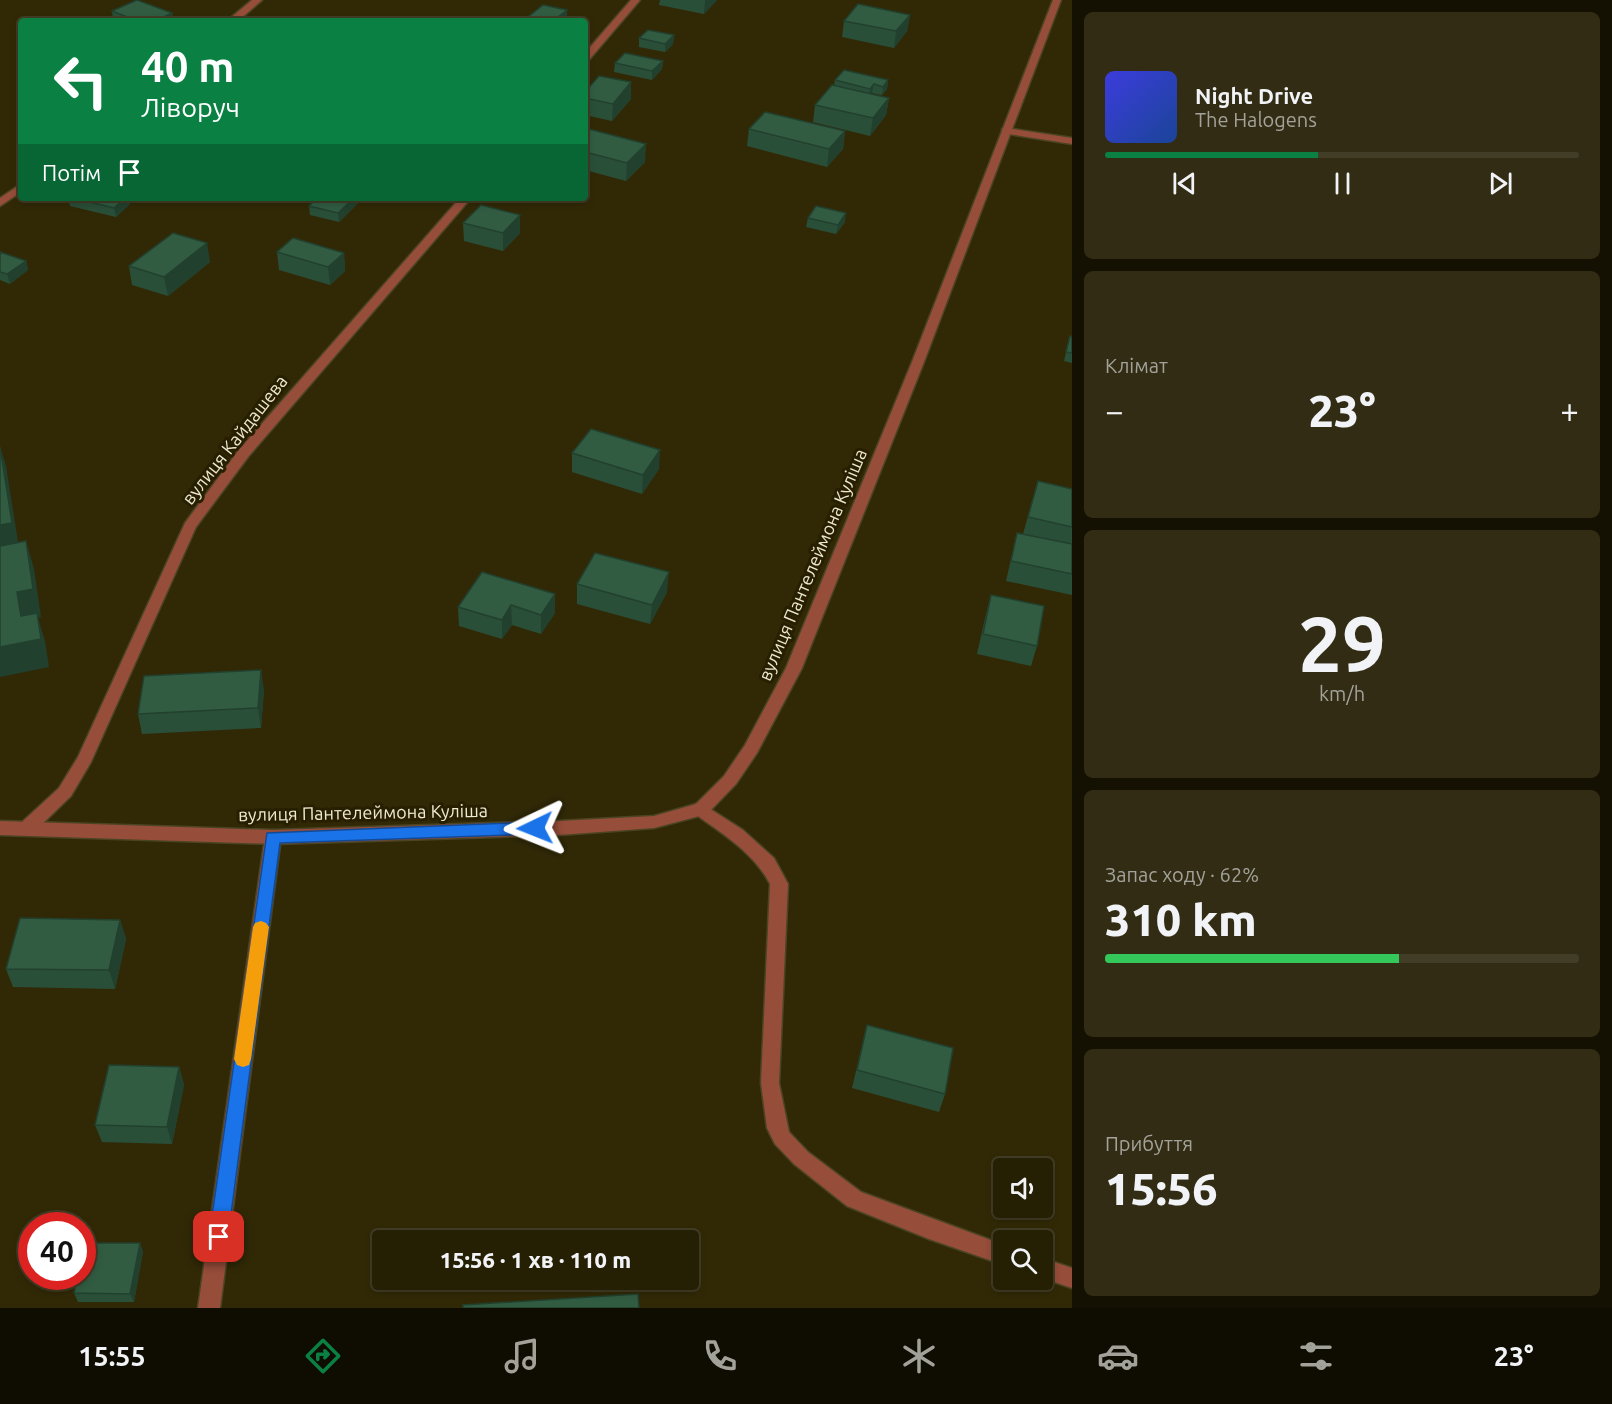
<!DOCTYPE html>
<html lang="uk">
<meta charset="utf-8">
<style>
body{margin:0;font-family:Ubuntu,sans-serif;background:#312c13;color:#f1f3f6;height:100vh;display:flex;flex-direction:column;font-size:22px;white-space:nowrap}
*{box-sizing:border-box;margin:0}
p{font-size:20px;color:#a3a29a}
.icon{flex:none;width:33px;height:33px;fill:none;stroke:currentColor;stroke-width:2;stroke-linecap:round;stroke-linejoin:round}
.map{position:relative;flex:1;overflow:hidden}
.details{display:flex;flex-direction:column;gap:12px;padding:12px;background:#141102;width:540px}
.details>*{flex:none}
.banner{position:absolute;left:18px;top:18px;width:570px;height:183px;border-radius:6px;box-shadow:0 3px 9px #0003,0 0 0 2px #423d26;background:#0b8043;color:#fff;overflow:hidden}
.buttons{position:absolute;left:993px;top:1158px;display:grid;gap:12px}
.buttons a{display:grid;place-items:center;width:60px;height:60px;border-radius:6px;background:#251f04;box-shadow:0 3px 9px #0003,0 0 0 2px #423d26;font-size:30px}
.speed{position:absolute;left:18px;top:1212px;display:flex;gap:12px;font-size:30px;font-weight:700;text-align:center}
.speed>*{display:grid;place-content:center;width:78px;height:78px;border-radius:50%;background:#251f04;box-shadow:0 3px 9px #0003,0 0 0 2px #423d26;line-height:1}
.speed .limit{border:9px solid #d22;background:#fff;color:#111}
.pin{position:absolute;display:grid;place-items:center;width:51px;height:51px;color:#fff;margin:-26px;border-radius:12px;box-shadow:0 3px 9px #0006}
.me{position:absolute;width:66px;margin:-33px;rotate:268deg;stroke-linejoin:round;filter:drop-shadow(0 0 4px #0008)}
.turn{display:flex;align-items:center;gap:21px;height:126px;padding:0 24px;font-size:27px}
.turn .icon{width:78px;height:78px;stroke-width:2.5}
.turn b{display:block;font-size:42px;line-height:51px}
.then{display:flex;align-items:center;height:57px;padding:0 24px;background:#0003;gap:12px;font-size:22px}
.big{font-size:45px;font-weight:800;line-height:1.1}
.details .card{flex:1;display:flex;flex-direction:column;justify-content:center;gap:9px;min-width:0;padding:0 21px;border-radius:9px;background:#312c13}
.details .dial{align-items:center;gap:0}
.dial b{font-size:78px;line-height:1}
.song{display:flex;align-items:center;gap:18px}
.cover{width:72px;height:72px;border-radius:9px;background:linear-gradient(135deg,hsl(240 70% 55%),hsl(220 70% 35%))}
.played{height:6px;border-radius:3px;background:linear-gradient(90deg,#0b8043 45%,#423d26 45%)}
.keys{display:flex;justify-content:space-around;direction:ltr}
.heat{display:flex;justify-content:space-between;align-items:center;font-size:33px;direction:ltr}
.charge{height:9px;border-radius:4px;background:linear-gradient(90deg,#34c759 62%,#423d26 0)}
.trip{position:absolute;left:372px;top:1230px;width:327px;height:60px;border-radius:6px;background:#251f04;box-shadow:0 3px 9px #0003,0 0 0 2px #423d26;font-weight:800;line-height:60px;text-align:center}
.menu{display:flex;height:96px;justify-content:space-around;align-items:center;background:#0f0c02;color:#a3a29a}
.menu .icon{width:42px;height:42px}
.menu .active{color:#0b8043}
.menu b{font-size:27px;color:#f1f3f6}
main{display:flex;flex:1;min-height:0}
.map>svg:first-child{display:block}
</style>
<main>
<div class="map">
<svg width="1072" height="1308" viewBox="0 0 1072 1308">
<rect width="100%" height="100%" fill="#312906"/>
<g fill="none" stroke-linecap="round" stroke-linejoin="round">
<g stroke="#4b4422" stroke-width="3">
<g id="service">
<path d="M 701,803 L 743,830 L 774,858 L 788,884 L 779,1083 L 789,1132 L 808,1152 L 861,1192 L 1004,1245 L 1004,1265 L 929,1239 L 847,1206 L 794,1164 L 775,1144 L 767,1128 L 761,1083 L 770,884 C 754,853 723,834 695,814 L 693,809 L 695,804 Z"/>
<path d="M 1042,1258 L 1072,1268 L 1072,1288 L 1042,1278 Z"/>
</g>
</g>
<g stroke="#4b4422" stroke-width="3">
<g id="minor">
<path d="M 252,0 L 262,0 L 238,21 L 227,21 Z"/>
<path d="M 631,0 L 640,0 L 588,61 L 585,62 L 585,53 Z"/>
<path d="M 1006,128 L 1072,138 L 1072,144 L 1002,133 L 1002,129 Z"/>
<path d="M 21,184 L 21,192 L 0,206 L 0,198 Z"/>
<path d="M 460,198 L 471,198 L 248,457 L 196,527 L 91,762 L 71,796 L 34,832 L 28,833 L 22,832 L 20,827 L 22,822 L 59,788 L 78,757 L 185,523 L 238,451 Z"/>
<path d="M 273,830 L 279,832 L 281,837 L 220,1308 L 198,1308 L 265,837 L 267,832 Z"/>
</g>
</g>
<g stroke="#4b4422" stroke-width="3">
<path id="tertiary" d="M 1053,0 L 1061,0 L 924,362 L 802,668 L 757,753 L 736,784 L 707,814 L 654,828 L 559,835 L 273,844 L 0,835 L 0,821 L 273,830 L 559,821 L 654,816 L 696,804 L 724,776 L 745,745 L 786,668 L 912,362 Z"/>
</g>
<use href="#service" fill="#964d3a" fill-rule="evenodd"/>
<use href="#minor" fill="#964d3a" fill-rule="evenodd"/>
<use href="#tertiary" fill="#964d3a" fill-rule="evenodd"/>
</g>
<g fill="#2a4f39">
<path d="M 660,0 L 717,0 L 704,14 L 659,5 Z"/>
<path d="M 567,10 L 567,19 L 564,21 L 528,21 L 528,17 Z"/>
<path d="M 112,11 L 172,13 L 173,21 L 113,21 Z"/>
<path d="M 910,15 L 907,31 L 894,48 L 842,37 L 844,21 Z"/>
<path d="M 674,35 L 673,44 L 665,52 L 639,47 L 639,38 Z"/>
<path d="M 663,61 L 662,69 L 652,80 L 614,72 L 615,63 Z"/>
<path d="M 835,80 L 888,80 L 887,89 L 882,95 L 872,93 L 872,94 L 889,98 L 886,115 L 870,136 L 813,122 L 815,105 L 834,86 Z"/>
<path d="M 585,92 L 631,99 L 612,121 L 585,115 Z"/>
<path d="M 585,128 L 645,162 L 626,181 L 585,170 Z"/>
<path d="M 749,129 L 845,131 L 843,149 L 827,167 L 747,146 Z"/>
<path d="M 68,198 L 129,198 L 130,204 L 116,217 L 70,206 Z"/>
<path d="M 360,201 L 339,222 L 310,215 L 309,206 Z"/>
<path d="M 808,218 L 845,222 L 836,234 L 806,227 Z"/>
<path d="M 463,223 L 520,233 L 503,251 L 464,241 Z"/>
<path d="M 0,252 L 26,261 L 28,270 L 10,284 L 0,280 Z"/>
<path d="M 277,252 L 344,253 L 345,271 L 330,285 L 279,270 Z"/>
<path d="M 210,262 L 168,296 L 132,285 L 129,266 Z"/>
<path d="M 1070,336 L 1072,337 L 1072,363 L 1064,361 Z"/>
<path d="M 572,453 L 659,469 L 642,494 L 572,472 Z"/>
<path d="M 1038,481 L 1072,489 L 1072,595 L 1006,581 L 1017,533 L 1023,534 Z"/>
<path d="M 482,572 L 555,613 L 541,634 L 512,625 L 502,639 L 459,626 L 458,607 Z"/>
<path d="M 577,584 L 667,592 L 650,624 L 577,604 Z"/>
<path d="M 991,595 L 1037,646 L 1031,666 L 977,654 L 986,614 Z"/>
<path d="M 264,690 L 261,728 L 142,734 L 138,714 Z"/>
<path d="M 120,920 L 126,939 L 115,989 L 13,987 L 6,969 Z"/>
<path d="M 867,1025 L 945,1094 L 939,1112 L 852,1088 Z"/>
<path d="M 179,1067 L 184,1085 L 172,1144 L 102,1142 L 95,1125 Z"/>
<path d="M 143,1251 L 134,1302 L 78,1302 L 74,1293 Z"/>
</g>
<g fill="#22402e">
<path d="M 705,0 L 717,0 L 704,14 Z"/>
<path d="M 567,10 L 567,19 L 564,21 L 553,21 Z"/>
<path d="M 172,13 L 173,21 L 155,21 Z"/>
<path d="M 910,15 L 907,31 L 894,48 L 896,31 Z"/>
<path d="M 674,35 L 673,44 L 665,52 L 665,44 Z"/>
<path d="M 663,61 L 662,69 L 652,80 L 652,71 Z"/>
<path d="M 888,80 L 887,89 L 882,95 L 883,87 Z"/>
<path d="M 631,82 L 631,99 L 612,121 L 613,104 Z"/>
<path d="M 874,84 L 872,93 L 869,97 L 870,89 Z"/>
<path d="M 889,98 L 886,115 L 870,136 L 873,118 Z"/>
<path d="M 845,131 L 843,149 L 827,167 L 829,149 Z"/>
<path d="M 646,144 L 645,162 L 626,181 L 627,163 Z"/>
<path d="M 125,198 L 129,198 L 130,204 L 116,217 L 114,208 Z"/>
<path d="M 354,198 L 360,198 L 360,201 L 339,222 L 338,213 Z"/>
<path d="M 846,213 L 845,222 L 836,234 L 838,225 Z"/>
<path d="M 520,215 L 520,233 L 503,251 L 503,233 Z"/>
<path d="M 207,243 L 210,262 L 168,296 L 164,277 Z"/>
<path d="M 344,253 L 345,271 L 330,285 L 328,267 Z"/>
<path d="M 26,261 L 28,270 L 10,284 L 7,274 Z"/>
<path d="M 0,447 L 6,466 L 18,542 L 0,546 Z"/>
<path d="M 660,450 L 659,469 L 642,494 L 643,475 Z"/>
<path d="M 26,541 L 34,569 L 41,617 L 38,618 L 45,641 L 49,667 L 0,677 L 0,647 L 21,616 L 17,592 Z"/>
<path d="M 669,572 L 667,592 L 650,624 L 652,605 Z"/>
<path d="M 555,594 L 555,613 L 541,634 L 541,615 Z"/>
<path d="M 511,605 L 512,625 L 502,639 L 502,620 Z"/>
<path d="M 261,670 L 264,690 L 261,728 L 258,708 Z"/>
<path d="M 120,920 L 126,939 L 115,989 L 109,970 Z"/>
<path d="M 179,1067 L 184,1085 L 172,1144 L 167,1127 Z"/>
<path d="M 140,1243 L 143,1251 L 134,1302 L 130,1294 Z"/>
</g>
<g fill="#315c42" stroke="#22402e" stroke-width="1.5">
<path d="M 137,0 L 172,13 L 155,21 L 137,21 L 112,11 Z"/>
<path d="M 858,4 L 910,15 L 896,31 L 844,21 Z"/>
<path d="M 543,5 L 567,10 L 553,21 L 547,21 L 528,17 Z"/>
<path d="M 648,30 L 674,35 L 665,44 L 639,38 Z"/>
<path d="M 625,53 L 663,61 L 652,71 L 615,63 Z"/>
<path d="M 844,70 L 888,80 L 883,87 L 874,84 L 870,89 L 835,80 Z"/>
<path d="M 599,76 L 631,82 L 613,104 L 585,98 L 585,92 Z"/>
<path d="M 832,85 L 889,98 L 873,118 L 815,105 Z"/>
<path d="M 765,112 L 845,131 L 829,149 L 749,129 Z"/>
<path d="M 585,128 L 646,144 L 627,163 L 585,152 Z"/>
<path d="M 74,198 L 125,198 L 114,208 Z"/>
<path d="M 317,198 L 354,198 L 338,213 L 309,206 Z"/>
<path d="M 481,205 L 520,215 L 503,233 L 463,223 Z"/>
<path d="M 816,206 L 846,213 L 838,225 L 808,218 Z"/>
<path d="M 173,233 L 207,243 L 164,277 L 129,266 Z"/>
<path d="M 293,238 L 344,253 L 328,267 L 277,252 Z"/>
<path d="M 0,252 L 26,261 L 7,274 L 0,272 Z"/>
<path d="M 1070,336 L 1072,337 L 1072,353 L 1066,352 Z"/>
<path d="M 591,429 L 660,450 L 643,475 L 572,453 Z"/>
<path d="M 0,447 L 12,523 L 0,525 Z"/>
<path d="M 1038,481 L 1072,489 L 1072,527 L 1028,517 Z"/>
<path d="M 1017,533 L 1072,544 L 1072,574 L 1011,561 Z"/>
<path d="M 26,541 L 33,589 L 17,592 L 21,616 L 37,613 L 41,639 L 0,647 L 0,546 Z"/>
<path d="M 595,553 L 669,572 L 652,605 L 577,584 Z"/>
<path d="M 482,572 L 555,594 L 541,615 L 511,605 L 502,620 L 458,607 Z"/>
<path d="M 991,595 L 1044,606 L 1037,646 L 983,634 Z"/>
<path d="M 261,670 L 258,708 L 138,714 L 144,676 Z"/>
<path d="M 20,918 L 120,920 L 109,970 L 6,969 Z"/>
<path d="M 867,1025 L 953,1048 L 945,1094 L 857,1070 Z"/>
<path d="M 109,1065 L 179,1067 L 167,1127 L 95,1125 Z"/>
<path d="M 84,1243 L 140,1243 L 130,1294 L 74,1293 L 77,1276 L 82,1276 L 82,1250 Z"/>
<path d="M 638,1294 L 639,1308 L 463,1308 L 463,1305 Z"/>
</g>
<path fill="#1a73e8" stroke="#114b97" stroke-width="1.5" d="M 535,822 L 540,824 L 543,828 L 540,832 L 535,834 L 280,843 L 228,1237 L 225,1244 L 219,1246 L 212,1244 L 209,1237 L 267,833 Z"/>
<path fill="#f59e0b" d="M 261,921 L 266,923 L 269,927 L 251,1059 L 249,1065 L 243,1067 L 237,1065 L 234,1059 L 253,927 L 255,923 Z"/>
<g text-anchor="middle" stroke-width="6" stroke-linejoin="round" paint-order="stroke">
<g font-size="18" fill="#eee8d0" stroke="#271f00">
<text transform="translate(235 440) rotate(-52)" y="6">вулиця Кайдашева</text>
<text transform="translate(813 565) rotate(-67)" y="6">вулиця Пантелеймона Куліша</text>
<text transform="translate(363 813) rotate(-1)" y="6">вулиця Пантелеймона Куліша</text>
</g>
</g>
</svg>
<div class="buttons">
<a><svg class="icon" aria-label="sound" viewBox="0 0 24 24"><path d="M4 9h4l5-4v14l-5-4H4zM17 9q2 3 0 6"/></svg></a>
<a><svg class="icon" aria-label="search" viewBox="0 0 24 24"><circle cx="10" cy="10" r="6"/><path d="M15 15l6 6"/></svg></a>
</div>
<div class="speed"><div class="limit">40</div></div>
<div class="pin" style="left:219px;top:1237px;background:#d93025"><svg class="icon" aria-label="arrive" viewBox="0 0 24 24"><path d="M6 21V4h12l-3 4 3 4H6"/></svg></div>
<svg class="me" style="left:535px;top:828px" viewBox="-20 -20 40 40"><path d="M0-17L14 15 0 8-14 15z" fill="#1a73e8" stroke="#fff" stroke-width="4"/></svg>
<div class="trip">15:56 · 1 хв · 110 m</div>
<div class="banner">
<div class="turn"><svg class="icon" aria-label="left" viewBox="0 0 24 24"><path d="M17 20v-9H6M10 6l-5 5 5 5"/></svg><div><b>40 m</b>Ліворуч</div></div>
<div class="then">Потім<svg class="icon" aria-label="arrive" viewBox="0 0 24 24"><path d="M6 21V4h12l-3 4 3 4H6"/></svg></div>
</div>
</div>
<section class="details">
<div class="card">
<div class="song"><i class="cover"></i><div><b>Night Drive</b><p>The Halogens</p></div></div>
<div class="played"></div>
<div class="keys"><svg class="icon" aria-label="previous" viewBox="0 0 24 24"><path d="M18 5L8 12l10 7zM5 5v14"/></svg><svg class="icon" aria-label="pause" viewBox="0 0 24 24"><path d="M8 5v14M16 5v14"/></svg><svg class="icon" aria-label="next" viewBox="0 0 24 24"><path d="M6 5l10 7-10 7zM19 5v14"/></svg></div>
</div>
<div class="card"><p>Клімат</p>
<div class="heat"><a>−</a><b class="big">23°</b><a>+</a></div>
</div>
<div class="card dial"><b>29</b><p>km/h</p></div>
<div class="card"><p>Запас ходу · 62%</p><b class="big">310 km</b><div class="charge"></div></div>
<div class="card"><p>Прибуття</p><b class="big">15:56</b></div>
</section>
</main>
<nav class="menu">
<b>15:55</b>
<svg class="icon active" aria-label="directions" viewBox="0 0 24 24"><path d="M12 3l9 9-9 9-9-9zM9 14v-3h6M13 9l2 2-2 2"/></svg>
<svg class="icon" aria-label="music" viewBox="0 0 24 24"><path d="M9 18V5l10-2v13"/><circle cx="6" cy="18" r="3"/><circle cx="16" cy="16" r="3"/></svg>
<svg class="icon" aria-label="phone" viewBox="0 0 24 24"><path d="M5 4h4l2 5-3 2q2 4 5 5l2-3 5 2v4C11 20 4 13 5 4z"/></svg>
<svg class="icon" aria-label="climate" viewBox="0 0 24 24"><path d="M12 3v18M4 7l16 10M4 17L20 7"/></svg>
<svg class="icon" aria-label="car" viewBox="0 0 24 24"><path d="M5 17H2v-5l4-1 3-4h7l3 4 3 1v5h-3M9 17h6M6 11h13"/><circle cx="7" cy="17" r="2"/><circle cx="17" cy="17" r="2"/></svg>
<svg class="icon" aria-label="filters" viewBox="0 0 24 24"><path d="M4 7h16M4 17h16"/><circle cx="9" cy="7" r="2"/><circle cx="15" cy="17" r="2"/></svg>
<b>23°</b>
</nav>
